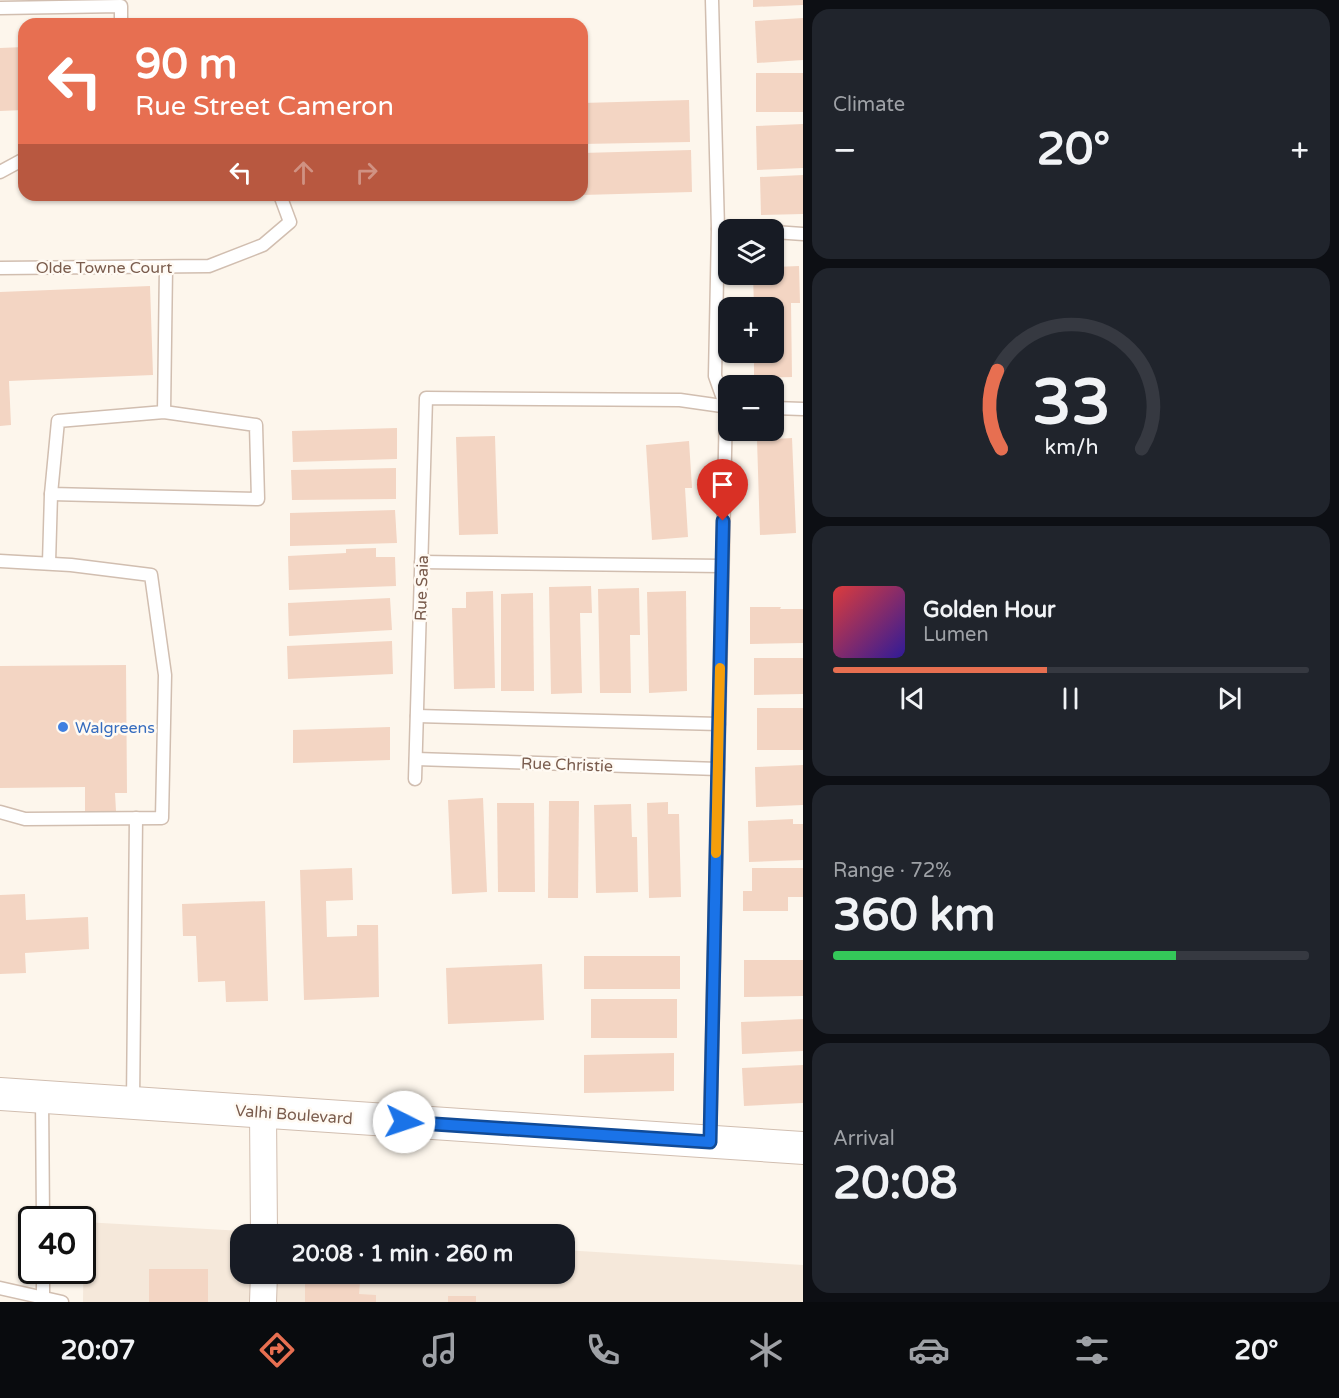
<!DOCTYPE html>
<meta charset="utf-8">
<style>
body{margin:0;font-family:"Varela Round",sans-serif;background:#20242c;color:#f1f3f6;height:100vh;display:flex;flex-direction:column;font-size:22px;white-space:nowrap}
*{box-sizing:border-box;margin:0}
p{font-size:20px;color:#9ea1a6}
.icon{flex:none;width:33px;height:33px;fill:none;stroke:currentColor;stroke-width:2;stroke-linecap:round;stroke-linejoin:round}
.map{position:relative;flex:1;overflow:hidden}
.sheet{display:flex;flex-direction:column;gap:9px;padding:9px;background:#0d0f14;width:536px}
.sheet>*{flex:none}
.banner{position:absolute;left:18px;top:18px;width:570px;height:183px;border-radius:18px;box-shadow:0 2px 4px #0004;background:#e76f51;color:#fff;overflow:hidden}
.controls{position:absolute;left:718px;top:219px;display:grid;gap:12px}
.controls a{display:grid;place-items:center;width:66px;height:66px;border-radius:12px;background:#171b24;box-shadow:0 2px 4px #0004;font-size:30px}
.speed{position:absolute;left:18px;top:1206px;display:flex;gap:12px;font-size:30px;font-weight:700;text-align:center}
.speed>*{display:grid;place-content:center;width:78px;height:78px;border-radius:50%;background:#171b24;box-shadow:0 2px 4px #0004;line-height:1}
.speed .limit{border:3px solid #111;border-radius:9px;background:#fff;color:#111}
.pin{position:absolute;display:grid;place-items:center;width:51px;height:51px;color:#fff;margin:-62px -26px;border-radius:50% 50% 50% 0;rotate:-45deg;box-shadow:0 0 6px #0007}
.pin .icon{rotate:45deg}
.me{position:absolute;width:66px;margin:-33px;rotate:94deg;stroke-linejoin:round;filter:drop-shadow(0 0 4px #0008)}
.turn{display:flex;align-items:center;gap:21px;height:126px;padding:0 18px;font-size:27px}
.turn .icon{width:78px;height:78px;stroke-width:2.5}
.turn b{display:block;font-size:42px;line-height:51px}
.lanes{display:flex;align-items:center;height:57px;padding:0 18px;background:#0003;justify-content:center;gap:30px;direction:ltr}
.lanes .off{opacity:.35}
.big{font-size:45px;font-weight:700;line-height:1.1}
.sheet .tile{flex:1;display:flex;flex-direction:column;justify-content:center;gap:9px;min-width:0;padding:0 21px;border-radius:18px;background:#20242c}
.sheet .dial{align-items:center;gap:0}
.dial svg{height:156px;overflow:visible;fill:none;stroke:#363941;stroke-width:7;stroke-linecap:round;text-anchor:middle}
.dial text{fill:#f1f3f6;stroke:none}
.song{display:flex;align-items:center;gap:18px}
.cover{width:72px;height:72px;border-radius:9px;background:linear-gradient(135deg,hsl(0 70% 55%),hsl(250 70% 35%))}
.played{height:6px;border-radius:3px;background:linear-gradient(90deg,#e76f51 45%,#363941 45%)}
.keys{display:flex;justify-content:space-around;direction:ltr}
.heat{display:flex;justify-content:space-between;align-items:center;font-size:33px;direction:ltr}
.charge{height:9px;border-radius:4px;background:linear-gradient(90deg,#34c759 72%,#363941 0)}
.trip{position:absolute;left:230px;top:1224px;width:345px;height:60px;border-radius:18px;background:#171b24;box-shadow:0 2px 4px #0004;font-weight:700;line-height:60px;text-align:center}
.tab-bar{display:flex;height:96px;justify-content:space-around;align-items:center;background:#090b0e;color:#9ea1a6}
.tab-bar .icon{width:42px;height:42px}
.tab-bar .on{color:#e76f51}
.tab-bar b{font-size:27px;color:#f1f3f6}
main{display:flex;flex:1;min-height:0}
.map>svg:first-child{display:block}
</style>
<main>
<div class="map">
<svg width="804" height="1302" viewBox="0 0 804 1302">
<rect width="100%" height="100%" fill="#fdf6ec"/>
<path fill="#f5e8da" d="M 84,1222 L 296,1234 L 240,1234 L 240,1274 L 564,1274 L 564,1250 L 803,1265 L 803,1302 L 83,1302 Z"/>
<g fill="#f3d5c3">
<path d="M 753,0 L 804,0 L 804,5 L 753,7 Z"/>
<path d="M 804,18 L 804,60 L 757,63 L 755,21 Z"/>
<path d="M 24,47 L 24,110 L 0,111 L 0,48 Z"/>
<rect x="756" y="73" width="48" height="39"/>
<path d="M 689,100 L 690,142 L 582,144 L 582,103 Z"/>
<path d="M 804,124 L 804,168 L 757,170 L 756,126 Z"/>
<path d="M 691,150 L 692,192 L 582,195 L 582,153 Z"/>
<path d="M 804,175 L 804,214 L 761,215 L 760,177 Z"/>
<path d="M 799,266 L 800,303 L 791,303 L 792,377 L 754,378 L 754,352 L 774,352 L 774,308 L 754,308 L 753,274 L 774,274 L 774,267 Z"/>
<path d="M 150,286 L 153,375 L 9,381 L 11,425 L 0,426 L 0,292 Z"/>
<path d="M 397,428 L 397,459 L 293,462 L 292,431 Z"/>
<path d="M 495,436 L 498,534 L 459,535 L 456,437 Z"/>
<path d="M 792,438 L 796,533 L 760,535 L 757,440 Z"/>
<path d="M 689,441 L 692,488 L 685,488 L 688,537 L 652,540 L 646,445 Z"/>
<path d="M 396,468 L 396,499 L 292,500 L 291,470 Z"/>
<path d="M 395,510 L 397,543 L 290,546 L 290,513 Z"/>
<path d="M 376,548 L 376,557 L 395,557 L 396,586 L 289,590 L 288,556 L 346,553 L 346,549 Z"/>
<path d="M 591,586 L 592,613 L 580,613 L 582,693 L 551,694 L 549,587 Z"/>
<path d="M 639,588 L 640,635 L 630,635 L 631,693 L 600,693 L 598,589 Z"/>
<path d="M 493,591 L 495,688 L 454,689 L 452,608 L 466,608 L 466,592 Z"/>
<path d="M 686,591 L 687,691 L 649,693 L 647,592 Z"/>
<path d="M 533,593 L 534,691 L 501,691 L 501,594 Z"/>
<path d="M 390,598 L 392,630 L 289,636 L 288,603 Z"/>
<path d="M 750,607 L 781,607 L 780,609 L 804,609 L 804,643 L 750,644 Z"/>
<path d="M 392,641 L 393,674 L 288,679 L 287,646 Z"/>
<path d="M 754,658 L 804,658 L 804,694 L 754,695 Z"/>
<path d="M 126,665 L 127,793 L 115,793 L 116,811 L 85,812 L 85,787 L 0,788 L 0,666 Z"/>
<rect x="757" y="708" width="47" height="42"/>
<path d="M 390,727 L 390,760 L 293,763 L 293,730 Z"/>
<path d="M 804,765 L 804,805 L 756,807 L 755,767 Z"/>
<path d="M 483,798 L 487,892 L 452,894 L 448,800 Z"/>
<path d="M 549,801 L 579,801 L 578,898 L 548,898 Z"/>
<path d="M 668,802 L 668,814 L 679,814 L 681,897 L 649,898 L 647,803 Z"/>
<path d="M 497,803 L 534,803 L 535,892 L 498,892 Z"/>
<path d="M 631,804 L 632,837 L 637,837 L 638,892 L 596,893 L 594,805 Z"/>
<path d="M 793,819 L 793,824 L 804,824 L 804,860 L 749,862 L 748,821 Z"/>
<path d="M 352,868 L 353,900 L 326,901 L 327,937 L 357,936 L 357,925 L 378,925 L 379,997 L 304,1000 L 300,870 Z"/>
<path d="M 752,868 L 804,868 L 804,897 L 788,897 L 788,911 L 743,911 L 743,891 L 752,891 Z"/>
<path d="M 25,894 L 26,920 L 88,917 L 89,949 L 25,953 L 26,973 L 0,974 L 0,895 Z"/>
<path d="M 265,901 L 268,1001 L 226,1002 L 225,981 L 198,982 L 196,936 L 183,936 L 182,904 Z"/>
<rect x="584" y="956" width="96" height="33"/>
<path d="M 744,960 L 804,960 L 804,996 L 744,997 Z"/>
<path d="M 542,964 L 544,1020 L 448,1024 L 446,968 Z"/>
<rect x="591" y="999" width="86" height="39"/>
<path d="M 804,1019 L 804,1051 L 742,1054 L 741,1022 Z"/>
<path d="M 674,1053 L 674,1091 L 584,1093 L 584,1055 Z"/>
<path d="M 804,1065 L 804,1103 L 744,1106 L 742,1068 Z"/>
<rect x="149" y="1269" width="59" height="33"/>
<path d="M 305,1281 L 360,1282 L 359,1294 L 376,1295 L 376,1302 L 305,1302 Z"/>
<rect x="448" y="1296" width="28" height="6"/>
</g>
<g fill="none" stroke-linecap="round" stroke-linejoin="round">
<g stroke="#d1beb0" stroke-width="15">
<g id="service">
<path d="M 712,0 L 718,229 L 729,230"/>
<path d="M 0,8 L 121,6 L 121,24"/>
<path d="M 0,172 L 24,159"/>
<path d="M 774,232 L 804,234"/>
<path d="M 0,268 L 209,266 L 263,245 L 290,222 L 280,195"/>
<path d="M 774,408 L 804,409"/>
<path d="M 164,412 L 256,425 L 258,499 L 51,494 L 58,421 L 164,412 L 166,267"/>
<path d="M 0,561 L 71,565 L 151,575 L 165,675 L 162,818 L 25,819 L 0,812"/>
<path d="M 421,562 L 722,566"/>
<path d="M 49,563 L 51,494"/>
<path d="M 417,716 L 719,724"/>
<path d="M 416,759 L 718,769"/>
<path d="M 415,779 L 426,398 L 680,400 L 729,407"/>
<path d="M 42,1098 L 43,1220"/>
<path d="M 133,1102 L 136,818"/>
<path d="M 710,1140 L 726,407 L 715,376 L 718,229"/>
<path d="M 43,1270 L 43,1297"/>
<path d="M 0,1288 L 62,1302"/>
</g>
</g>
<g stroke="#d1beb0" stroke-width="28">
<g id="minor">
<path d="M 263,1112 L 264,1234"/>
<path d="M 263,1302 L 264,1274"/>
</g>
</g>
<g stroke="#d1beb0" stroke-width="34">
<path id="tertiary" d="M 0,1094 L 804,1148"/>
</g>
<use href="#service" stroke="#fff" stroke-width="12"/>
<use href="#minor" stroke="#fff" stroke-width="26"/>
<use href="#tertiary" stroke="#fff" stroke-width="32"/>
</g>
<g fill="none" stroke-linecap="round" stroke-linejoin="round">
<g stroke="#114b97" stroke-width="15">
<path id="route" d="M 404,1122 L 710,1142 L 723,521"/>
</g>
<use href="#route" stroke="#1a73e8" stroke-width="10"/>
<path stroke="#f59e0b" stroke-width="10" d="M 716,853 L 720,668"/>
</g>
<circle fill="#3f7fe0" stroke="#fffaf3" stroke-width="2" cx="63" cy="727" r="6"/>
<g text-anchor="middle" stroke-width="5" stroke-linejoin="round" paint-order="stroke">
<g font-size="16" fill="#7a5c4d" stroke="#fffaf3">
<text x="104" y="273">Olde Towne Court</text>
<text transform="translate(421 588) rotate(-88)" y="6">Rue Saia</text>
<text transform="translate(567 764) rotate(2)" y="6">Rue Christie</text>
<text transform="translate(294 1114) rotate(4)" y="6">Valhi Boulevard</text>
</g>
<g font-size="16" fill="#366cbe" stroke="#fffaf3" text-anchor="start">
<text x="75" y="733">Walgreens</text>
</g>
</g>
</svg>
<div class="controls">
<a><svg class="icon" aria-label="layers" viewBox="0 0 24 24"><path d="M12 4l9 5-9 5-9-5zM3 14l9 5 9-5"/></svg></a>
<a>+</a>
<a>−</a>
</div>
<div class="speed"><div class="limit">40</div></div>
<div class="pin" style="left:723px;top:521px;background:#d93025"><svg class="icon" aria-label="arrive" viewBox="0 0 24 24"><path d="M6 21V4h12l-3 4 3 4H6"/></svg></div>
<svg class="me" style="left:404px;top:1122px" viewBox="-20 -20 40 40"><circle r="19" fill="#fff"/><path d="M0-13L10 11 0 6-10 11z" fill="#1a73e8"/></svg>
<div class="trip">20:08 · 1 min · 260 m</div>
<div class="banner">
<div class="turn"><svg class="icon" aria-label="left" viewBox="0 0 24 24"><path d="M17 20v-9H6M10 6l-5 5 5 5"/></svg><div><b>90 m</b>Rue Street Cameron</div></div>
<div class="lanes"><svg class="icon" aria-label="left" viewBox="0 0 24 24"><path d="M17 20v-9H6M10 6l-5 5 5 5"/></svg><svg class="icon off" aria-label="ahead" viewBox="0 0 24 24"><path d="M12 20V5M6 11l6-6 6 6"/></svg><svg class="icon off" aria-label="right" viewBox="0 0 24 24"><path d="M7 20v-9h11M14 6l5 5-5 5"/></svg></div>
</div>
</div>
<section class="sheet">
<div class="tile"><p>Climate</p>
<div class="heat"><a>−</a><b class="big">20°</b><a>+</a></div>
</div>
<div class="tile dial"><svg viewBox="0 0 100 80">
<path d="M14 69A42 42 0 1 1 86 69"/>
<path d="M14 69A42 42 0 0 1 12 29" stroke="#e76f51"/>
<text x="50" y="56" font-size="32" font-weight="700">33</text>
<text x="50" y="72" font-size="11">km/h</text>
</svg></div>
<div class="tile">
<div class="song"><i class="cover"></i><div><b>Golden Hour</b><p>Lumen</p></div></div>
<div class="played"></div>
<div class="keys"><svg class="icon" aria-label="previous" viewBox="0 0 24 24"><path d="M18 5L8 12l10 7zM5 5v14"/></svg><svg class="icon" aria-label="pause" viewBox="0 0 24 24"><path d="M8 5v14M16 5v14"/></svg><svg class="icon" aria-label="next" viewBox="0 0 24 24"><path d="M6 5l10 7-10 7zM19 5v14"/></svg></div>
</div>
<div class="tile"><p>Range · 72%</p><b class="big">360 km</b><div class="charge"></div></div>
<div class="tile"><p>Arrival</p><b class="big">20:08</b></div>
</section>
</main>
<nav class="tab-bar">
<b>20:07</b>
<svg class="icon on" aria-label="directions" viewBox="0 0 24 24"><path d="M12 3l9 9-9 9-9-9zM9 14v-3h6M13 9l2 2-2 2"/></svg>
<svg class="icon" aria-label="music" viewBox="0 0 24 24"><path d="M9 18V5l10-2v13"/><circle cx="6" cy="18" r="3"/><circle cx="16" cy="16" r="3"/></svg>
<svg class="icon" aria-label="phone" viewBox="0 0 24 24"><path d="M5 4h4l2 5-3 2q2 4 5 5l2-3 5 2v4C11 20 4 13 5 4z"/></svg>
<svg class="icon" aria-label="climate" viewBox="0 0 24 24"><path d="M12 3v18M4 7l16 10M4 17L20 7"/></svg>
<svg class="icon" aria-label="car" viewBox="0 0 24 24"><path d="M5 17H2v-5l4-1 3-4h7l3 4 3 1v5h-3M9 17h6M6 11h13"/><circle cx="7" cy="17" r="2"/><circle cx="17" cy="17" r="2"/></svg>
<svg class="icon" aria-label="filters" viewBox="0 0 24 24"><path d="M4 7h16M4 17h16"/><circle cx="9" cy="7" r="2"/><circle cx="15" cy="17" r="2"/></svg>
<b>20°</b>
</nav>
